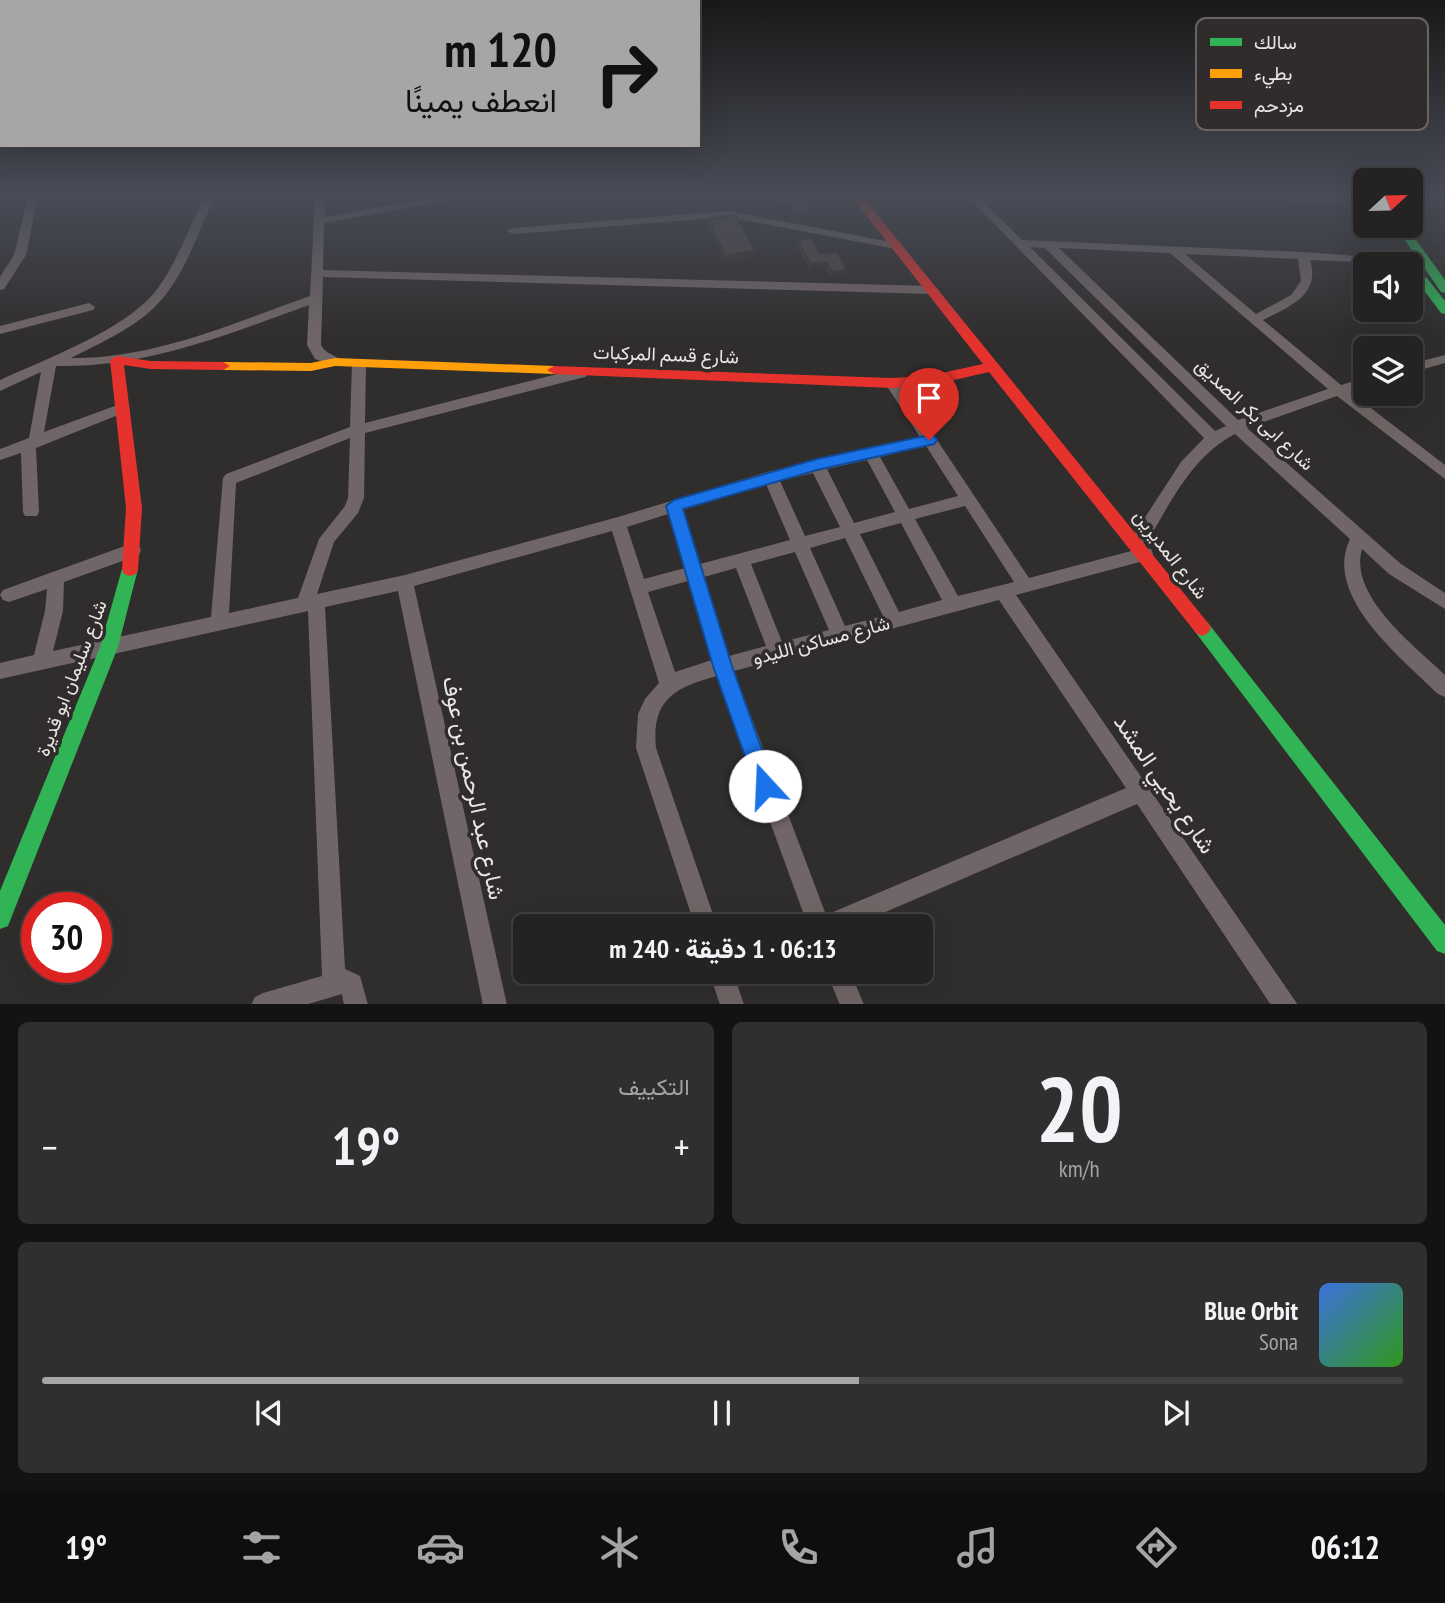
<!DOCTYPE html>
<html lang="ar">
<meta charset="utf-8">
<style>
body{margin:0;font-family:"PT Sans Narrow",Vazirmatn,sans-serif;background:#302f2f;color:#f1f3f6;direction:rtl;height:100vh;display:flex;flex-direction:column;font-size:26px;white-space:nowrap}
*{box-sizing:border-box;margin:0}
p{font-size:23px;color:#a3a4a5}
.icon{flex:none;width:38px;height:38px;fill:none;stroke:currentColor;stroke-width:2;stroke-linecap:round;stroke-linejoin:round}
.map{position:relative;height:1004px;overflow:hidden;direction:ltr}
.details{display:flex;flex-direction:column;gap:18px;padding:18px;background:#141313;flex:1}
.details>*{flex:none}
.hud{position:absolute;left:0px;top:0px;width:700px;height:147px;box-shadow:0 7px 28px #0002,0 0 0 2px #413f40;direction:rtl;background:#a8a5a5;color:#111;overflow:hidden}
.needle{width:46px;rotate:68deg}
.tools{position:absolute;left:1353px;top:168px;display:grid;gap:14px}
.tools a{display:grid;place-items:center;width:70px;height:70px;border-radius:10px;background:#242222;box-shadow:0 7px 28px #0002,0 0 0 2px #413f40;font-size:35px}
.speed{position:absolute;left:21px;top:892px;display:flex;gap:14px;font-size:35px;font-weight:700;text-align:center}
.speed>*{display:grid;place-content:center;width:91px;height:91px;border-radius:50%;background:#242222;box-shadow:0 7px 28px #0002,0 0 0 2px #413f40;line-height:1}
.speed .limit{border:10px solid #d22;background:#fff;color:#111}
.pin{position:absolute;display:grid;place-items:center;width:60px;height:60px;color:#fff;margin:-72px -30px;border-radius:50% 50% 50% 0;rotate:-45deg;box-shadow:0 0 7px #0007}
.pin .icon{rotate:45deg}
.me{position:absolute;width:77px;margin:-38px;rotate:340deg;stroke-linejoin:round;filter:drop-shadow(0 0 5px #0008)}
.turn{display:flex;align-items:center;gap:24px;height:147px;padding:0 28px;font-size:32px}
.turn .icon{width:91px;height:91px;stroke-width:2.5}
.turn b{display:block;font-size:49px;line-height:60px}
.big{font-size:52px;font-weight:700;line-height:1.1}
.details .card{flex:1;display:flex;flex-direction:column;justify-content:center;gap:10px;min-width:0;padding:0 24px;border-radius:10px;background:#302f2f}
.details .dial{align-items:center;gap:0}
.dial b{font-size:91px;line-height:1}
.song{display:flex;align-items:center;gap:21px}
.cover{width:84px;height:84px;border-radius:10px;background:linear-gradient(135deg,hsl(220 70% 55%),hsl(110 70% 35%))}
.played{height:7px;border-radius:4px;background:linear-gradient(90deg,#a8a5a5 60%,#413f40 60%)}
.keys{display:flex;justify-content:space-around;direction:ltr}
.heat{display:flex;justify-content:space-between;align-items:center;font-size:38px;direction:ltr}
.details .tiles{flex:1;display:grid;gap:18px;grid-template-columns:1fr 1fr}
.card:last-child{grid-column:span 2}
.trip{position:absolute;left:513px;top:914px;width:420px;height:70px;border-radius:10px;background:#242222;box-shadow:0 7px 28px #0002,0 0 0 2px #413f40;font-weight:700;line-height:70px;text-align:center;direction:rtl}
.tabs{display:flex;height:112px;justify-content:space-around;align-items:center;background:#0e0e0e;color:#a3a4a5}
.tabs .icon{width:49px;height:49px}
.tabs .current{color:#a8a5a5}
.tabs b{font-size:32px;color:#f1f3f6}
.map>svg:first-child{display:block}
</style>
<div class="map">
<svg width="1445" height="1005" viewBox="0 0 1445 1005">
<rect width="100%" height="100%" fill="#302d2d"/>
<g fill="none" stroke-linecap="round" stroke-linejoin="round">
<g fill="#716667" fill-rule="evenodd">
<path d="M 28,196 L 59,196 L 54,199 L 37,201 L 26,255 L 4,289 L 0,290 L 0,277 L 14,255 Z"/>
<path d="M 205,196 L 215,196 C 199,230 187,269 163,298 C 140,326 102,342 71,358 C 154,359 233,323 310,296 L 315,196 L 325,196 L 325,217 L 437,196 L 459,196 L 454,199 L 324,223 L 323,270 L 933,286 L 939,290 L 933,294 L 323,277 L 321,345 C 326,355 336,354 342,362 L 340,365 L 335,366 L 315,359 L 307,345 L 309,305 C 226,335 146,368 56,366 L 44,432 L 123,403 L 130,408 L 128,411 L 36,448 L 39,512 L 37,516 L 25,516 L 23,512 L 21,453 L 0,460 L 0,449 L 29,438 L 41,372 L 0,391 L 0,380 C 45,359 123,331 155,292 C 177,264 189,227 205,196 Z"/>
<path d="M 967,196 L 978,196 L 1022,240 L 1303,252 L 1410,260 L 1416,264 L 1410,267 L 1410,264 L 1310,260 C 1321,295 1289,307 1263,320 L 1341,385 L 1365,378 L 1365,388 L 1350,392 L 1445,465 L 1445,479 L 1337,396 L 1247,428 L 1401,564 L 1445,593 L 1445,609 L 1389,574 L 1362,549 C 1348,596 1416,647 1445,675 L 1445,697 L 1438,694 C 1402,658 1322,596 1350,539 L 1235,434 C 1190,457 1169,507 1143,548 L 1151,549 L 1153,554 L 1151,559 L 1016,595 L 1298,1005 L 1271,1005 L 1137,804 L 853,926 L 808,926 L 717,676 C 675,687 651,700 656,748 L 717,926 L 695,926 L 636,748 L 638,714 L 645,699 L 659,683 L 612,531 L 414,586 L 507,1005 L 483,1005 L 398,591 L 325,607 L 345,969 L 360,976 L 368,1005 L 344,1005 L 342,994 L 305,1005 L 251,1005 L 255,997 L 263,993 L 322,976 L 308,611 L 0,679 L 0,663 L 34,655 L 45,611 L 47,589 L 9,602 L 3,600 L 0,595 L 3,590 L 133,543 L 139,545 L 141,550 L 139,555 L 64,582 L 63,611 L 53,651 L 211,617 L 223,478 L 226,474 L 350,427 L 352,363 L 359,359 L 366,363 L 365,423 L 585,367 L 592,372 L 585,377 L 365,433 L 364,498 L 358,513 L 334,542 L 317,594 L 405,575 L 618,517 L 771,471 L 920,437 L 885,383 L 892,378 L 897,380 L 1029,578 L 1135,550 L 1129,544 L 1131,539 L 1181,462 L 1204,438 ZM 1030,247 L 1045,248 L 1226,426 L 1215,431 ZM 1059,248 L 1170,253 L 1328,389 L 1238,420 ZM 1185,254 L 1298,259 L 1301,281 L 1291,295 L 1256,314 ZM 350,438 L 348,498 L 345,506 L 319,539 L 298,598 L 229,613 L 236,483 ZM 926,446 L 958,496 L 909,509 L 880,457 ZM 867,460 L 895,512 L 854,523 L 827,469 ZM 813,473 L 840,527 L 805,536 L 780,481 ZM 766,484 L 790,540 L 700,564 L 683,510 ZM 965,506 L 1014,582 L 958,596 L 915,519 ZM 668,514 L 685,568 L 644,579 L 627,527 ZM 901,523 L 942,600 L 899,612 L 860,534 ZM 845,538 L 883,616 L 845,626 L 810,548 ZM 795,552 L 829,630 L 782,642 L 751,564 ZM 736,568 L 766,646 L 729,656 L 704,577 ZM 688,581 L 712,660 L 675,672 L 648,592 ZM 999,600 L 1126,788 L 826,915 L 734,671 Z"/>
<path d="M 1244,196 L 1361,196 L 1339,203 L 1249,199 Z"/>
<path d="M 728,211 L 896,243 L 902,246 L 896,249 L 728,217 L 513,234 L 507,231 L 513,228 Z"/>
<path d="M 89,303 L 95,307 L 93,310 L 0,334 L 0,326 Z"/>
<path d="M 1445,355 L 1445,363 L 1410,373 L 1410,364 Z"/>
<path d="M 709,971 L 733,971 L 744,1005 L 720,1005 Z"/>
<path d="M 826,971 L 850,971 L 864,1005 L 840,1005 Z"/>
</g>
<g fill="#30b455" fill-rule="evenodd">
<path d="M 1350,196 L 1365,196 L 1365,202 L 1351,198 Z"/>
<path d="M 1395,226 L 1406,226 L 1445,280 L 1445,293 L 1441,292 Z"/>
<path d="M 1423,277 L 1427,278 L 1445,301 L 1445,314 L 1441,313 L 1417,281 Z"/>
<path d="M 130,562 L 136,564 L 138,569 L 118,647 L 8,926 L 0,929 L 0,891 L 100,647 L 122,569 L 124,564 Z"/>
<path d="M 1202,620 L 1208,623 L 1445,925 L 1445,954 L 1437,951 L 1196,633 L 1193,628 L 1196,623 Z"/>
</g>
<path fill="#ff9f0a" fill-rule="evenodd" d="M 335,358 L 554,366 L 561,370 L 554,374 L 335,366 L 311,371 L 223,370 L 216,366 L 223,362 L 311,363 Z"/>
<g fill="#e5322d" fill-rule="evenodd">
<path d="M 851,196 L 862,196 L 1208,623 L 1211,628 L 1208,633 L 1202,636 L 1196,633 L 989,372 L 928,386 L 892,388 L 554,374 L 547,370 L 554,366 L 892,378 L 928,376 L 983,364 Z"/>
<path d="M 117,356 L 151,361 L 223,362 L 230,366 L 223,370 L 151,369 L 124,365 L 142,508 L 138,569 L 136,574 L 130,576 L 124,574 L 122,569 L 126,508 L 110,360 Z"/>
</g>
</g>
<g fill="#443b3b">
<path d="M 768,196 L 786,196 L 810,216 L 796,218 L 791,209 L 777,211 Z"/>
<path d="M 708,219 L 755,257 L 725,261 L 708,225 Z"/>
<path d="M 797,240 L 847,275 L 831,277 L 826,267 L 810,270 L 797,246 Z"/>
</g>
<g fill="#373030">
<path d="M 792,204 L 791,209 L 777,211 L 777,206 Z"/>
<path d="M 811,210 L 810,216 L 796,218 L 797,212 Z"/>
<path d="M 755,251 L 755,257 L 725,261 L 725,256 Z"/>
<path d="M 826,262 L 826,267 L 810,270 L 810,264 Z"/>
<path d="M 847,270 L 847,275 L 831,277 L 832,272 Z"/>
</g>
<g fill="#4f4545" stroke="#373030" stroke-width="2">
<path d="M 772,196 L 786,196 L 786,197 L 802,196 L 811,210 L 797,212 L 792,204 L 777,206 Z"/>
<path d="M 736,215 L 755,251 L 725,256 L 708,219 Z"/>
<path d="M 811,238 L 820,254 L 837,252 L 847,270 L 832,272 L 826,262 L 810,264 L 797,240 Z"/>
</g>
<linearGradient id="sky" x2="0" y2="1"><stop stop-color="#1a1919"/><stop offset="0.58" stop-color="#484c57"/><stop offset="1" stop-color="#484c57" stop-opacity="0"/></linearGradient>
<rect width="1445" height="337" fill="url(#sky)"/>
<path fill="#1a73e8" stroke="#114b97" stroke-width="2" d="M 929,435 L 934,436 L 937,440 L 934,444 L 817,470 L 683,509 L 732,666 L 775,786 L 772,793 L 765,796 L 758,793 L 713,666 L 666,506 L 674,500 L 817,459 Z"/>
<g text-anchor="middle" stroke-width="7" stroke-linejoin="round" paint-order="stroke">
<g font-size="19" fill="#e9e5e5" stroke="#312c2c">
<text transform="translate(666 354) rotate(2)" y="7">شارع قسم المركبات</text>
<text transform="translate(1255 414) rotate(43)" y="7">شارع ابى بكر الصديق</text>
<text transform="translate(1171 554) rotate(52)" y="7">شارع المديرين</text>
<text transform="translate(821 640) rotate(-15)" y="7">شارع مساكن الليدو</text>
<text transform="translate(71 678) rotate(-69)" y="7">شارع سليمان ابو قديرة</text>
</g>
<g font-size="23" fill="#e9e5e5" stroke="#312c2c">
<text transform="translate(1165 784) rotate(56)" y="8">شارع يحيي المشد</text>
<text transform="translate(474 788) rotate(78)" y="8">شارع عبد الرحمن بن عوف</text>
</g>
</g>
<rect x="1196" y="18" width="232" height="112" rx="10" fill="#312c2c" stroke="#686464" stroke-width="2"/>
<rect x="1210" y="38" width="32" height="8" fill="#30b455"/>
<rect x="1210" y="69" width="32" height="9" fill="#ff9f0a"/>
<rect x="1210" y="101" width="32" height="8" fill="#e5322d"/>
<g font-size="19" fill="#e9e5e5">
<text x="1254" y="49">سالك</text>
<text x="1254" y="80">بطيء</text>
<text x="1254" y="112">مزدحم</text>
</g>
</svg>
<div class="tools">
<a><svg class="needle" viewBox="-14 -14 28 28"><path d="M0-13l5 13h-10z" fill="#e53935"/><path d="M0 13l5-13h-10z" fill="#a3a4a5"/></svg></a>
<a><svg class="icon" aria-label="sound" viewBox="0 0 24 24"><path d="M4 9h4l5-4v14l-5-4H4zM17 9q2 3 0 6"/></svg></a>
<a><svg class="icon" aria-label="layers" viewBox="0 0 24 24"><path d="M12 4l9 5-9 5-9-5zM3 14l9 5 9-5"/></svg></a>
</div>
<div class="speed"><div class="limit">30</div></div>
<div class="pin" style="left:929px;top:440px;background:#d93025"><svg class="icon" aria-label="arrive" viewBox="0 0 24 24"><path d="M6 21V4h12l-3 4 3 4H6"/></svg></div>
<svg class="me" style="left:765px;top:786px" viewBox="-20 -20 40 40"><circle r="19" fill="#fff"/><path d="M0-13L10 11 0 6-10 11z" fill="#1a73e8"/></svg>
<div class="trip">06:13 · 1 دقيقة · 240 m</div>
<div class="hud">
<div class="turn"><svg class="icon" aria-label="right" viewBox="0 0 24 24"><path d="M7 20v-9h11M14 6l5 5-5 5"/></svg><div><b>120 m</b>انعطف يمينًا</div></div>
</div>
</div>
<section class="details">
<div class="tiles">
<div class="card dial"><b>20</b><p>km/h</p></div>
<div class="card"><p>التكييف</p>
<div class="heat"><a>−</a><b class="big">19°</b><a>+</a></div>
</div>
<div class="card">
<div class="song"><i class="cover"></i><div><b>Blue Orbit</b><p>Sona</p></div></div>
<div class="played"></div>
<div class="keys"><svg class="icon" aria-label="previous" viewBox="0 0 24 24"><path d="M18 5L8 12l10 7zM5 5v14"/></svg><svg class="icon" aria-label="pause" viewBox="0 0 24 24"><path d="M8 5v14M16 5v14"/></svg><svg class="icon" aria-label="next" viewBox="0 0 24 24"><path d="M6 5l10 7-10 7zM19 5v14"/></svg></div>
</div>
</div>
</section>
<nav class="tabs">
<b>06:12</b>
<svg class="icon current" aria-label="directions" viewBox="0 0 24 24"><path d="M12 3l9 9-9 9-9-9zM9 14v-3h6M13 9l2 2-2 2"/></svg>
<svg class="icon" aria-label="music" viewBox="0 0 24 24"><path d="M9 18V5l10-2v13"/><circle cx="6" cy="18" r="3"/><circle cx="16" cy="16" r="3"/></svg>
<svg class="icon" aria-label="phone" viewBox="0 0 24 24"><path d="M5 4h4l2 5-3 2q2 4 5 5l2-3 5 2v4C11 20 4 13 5 4z"/></svg>
<svg class="icon" aria-label="climate" viewBox="0 0 24 24"><path d="M12 3v18M4 7l16 10M4 17L20 7"/></svg>
<svg class="icon" aria-label="car" viewBox="0 0 24 24"><path d="M5 17H2v-5l4-1 3-4h7l3 4 3 1v5h-3M9 17h6M6 11h13"/><circle cx="7" cy="17" r="2"/><circle cx="17" cy="17" r="2"/></svg>
<svg class="icon" aria-label="filters" viewBox="0 0 24 24"><path d="M4 7h16M4 17h16"/><circle cx="9" cy="7" r="2"/><circle cx="15" cy="17" r="2"/></svg>
<b>19°</b>
</nav>
